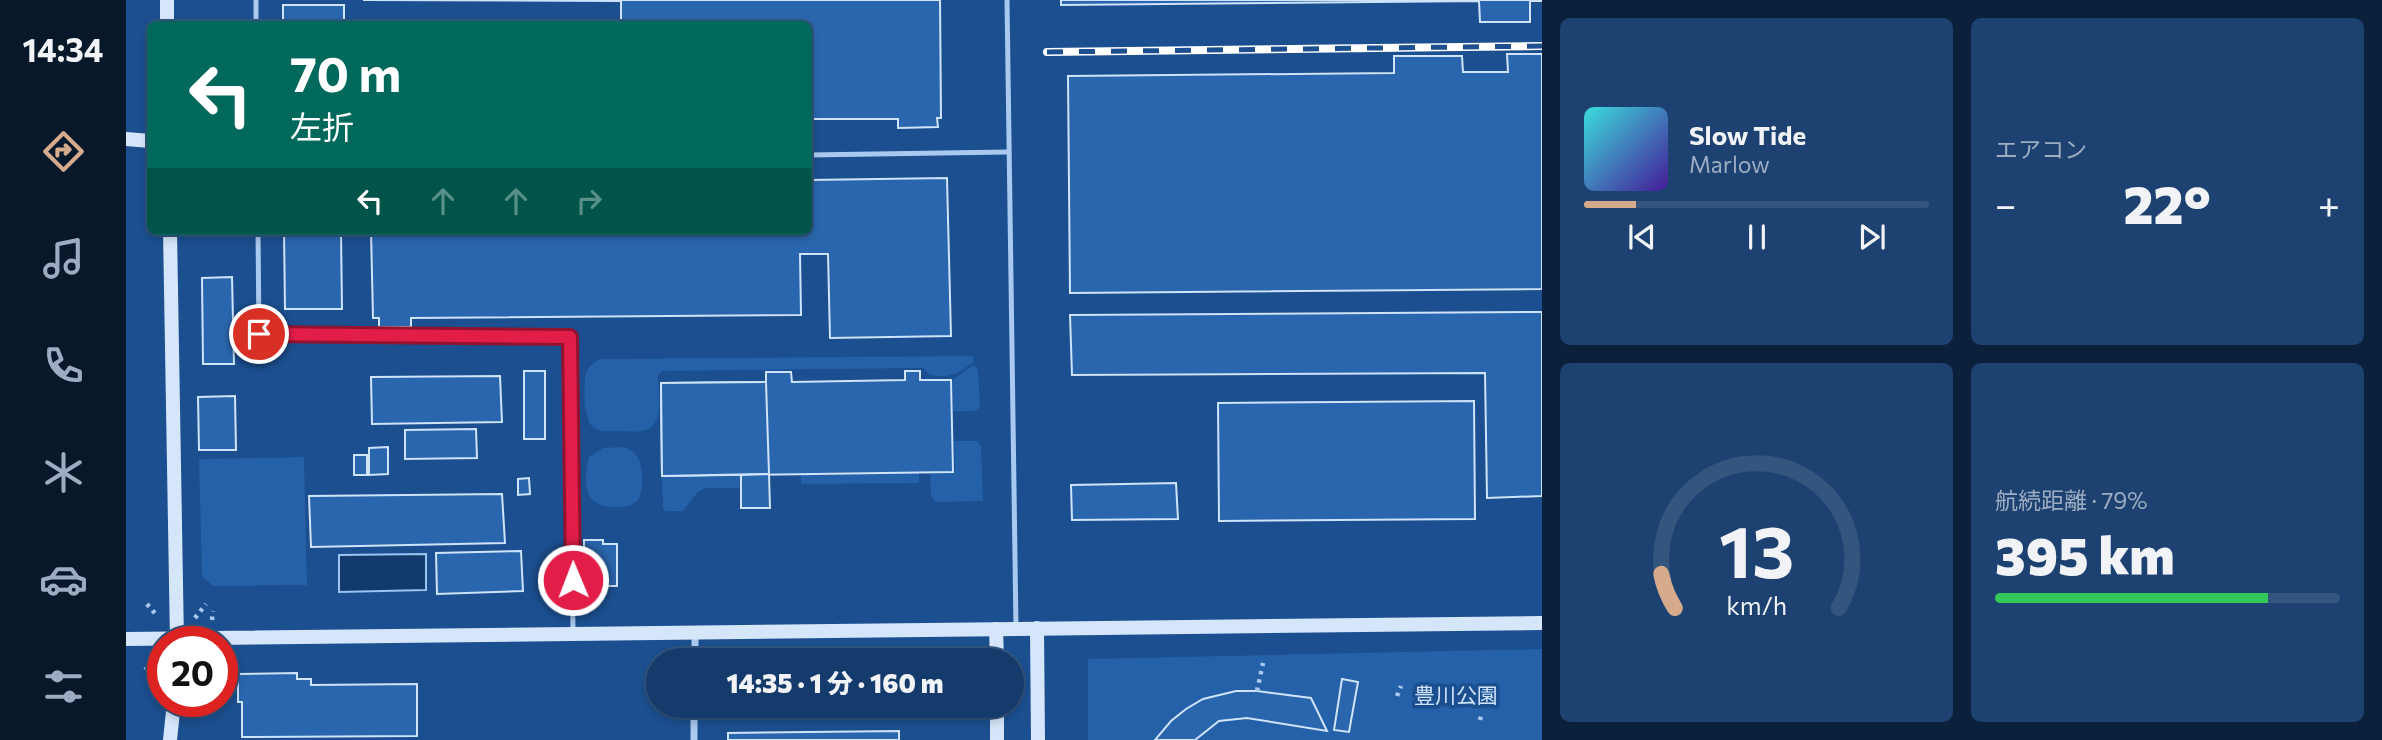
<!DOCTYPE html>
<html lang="ja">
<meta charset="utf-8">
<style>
body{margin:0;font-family:Commissioner,"Noto Sans JP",sans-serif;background:#1d4271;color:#f1f3f6;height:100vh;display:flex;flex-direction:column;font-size:26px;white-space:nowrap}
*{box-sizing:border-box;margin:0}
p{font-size:23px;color:#9dadc1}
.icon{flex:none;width:38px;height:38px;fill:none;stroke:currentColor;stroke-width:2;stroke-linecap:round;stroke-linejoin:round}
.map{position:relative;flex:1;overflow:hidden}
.panel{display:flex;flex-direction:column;gap:18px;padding:18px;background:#0b203b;width:840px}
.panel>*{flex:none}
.guide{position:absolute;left:21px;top:21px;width:665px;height:214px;border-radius:10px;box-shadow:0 4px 10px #0003,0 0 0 2px #33557e;background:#00695c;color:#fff;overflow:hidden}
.speed{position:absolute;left:21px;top:626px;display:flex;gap:14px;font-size:35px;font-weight:700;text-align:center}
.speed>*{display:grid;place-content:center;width:91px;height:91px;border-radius:50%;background:#143b6b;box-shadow:0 4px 10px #0003,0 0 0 2px #33557e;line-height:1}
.speed .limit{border:10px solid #d22;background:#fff;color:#111}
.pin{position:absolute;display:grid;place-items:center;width:60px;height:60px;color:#fff;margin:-30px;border:4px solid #fff;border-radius:50%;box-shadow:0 2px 7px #0007}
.me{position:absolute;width:77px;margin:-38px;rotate:359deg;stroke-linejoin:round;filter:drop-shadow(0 0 5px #0008)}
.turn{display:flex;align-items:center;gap:24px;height:147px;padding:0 28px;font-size:32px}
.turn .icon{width:91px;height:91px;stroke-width:2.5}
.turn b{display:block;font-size:49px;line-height:60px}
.lanes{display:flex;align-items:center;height:66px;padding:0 28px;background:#0003;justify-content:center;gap:35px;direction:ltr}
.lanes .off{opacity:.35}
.big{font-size:52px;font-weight:800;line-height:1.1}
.panel .tile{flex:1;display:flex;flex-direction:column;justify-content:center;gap:10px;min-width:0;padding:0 24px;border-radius:10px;background:#1d4271}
.panel .dial{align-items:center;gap:0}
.dial svg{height:182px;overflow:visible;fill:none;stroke:#33557e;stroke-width:7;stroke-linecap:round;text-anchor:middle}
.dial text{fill:#f1f3f6;stroke:none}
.song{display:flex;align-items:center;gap:21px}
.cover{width:84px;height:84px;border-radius:10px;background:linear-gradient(135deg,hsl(180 70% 55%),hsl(260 70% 35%))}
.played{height:7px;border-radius:4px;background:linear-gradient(90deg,#d6ab8b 15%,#33557e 15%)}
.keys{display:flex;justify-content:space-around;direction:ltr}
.heat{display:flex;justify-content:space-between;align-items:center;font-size:38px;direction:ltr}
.charge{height:10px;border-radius:5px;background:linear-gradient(90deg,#34c759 79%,#33557e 0)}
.panel .tiles{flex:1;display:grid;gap:18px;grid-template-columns:repeat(2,1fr)}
.trip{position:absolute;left:520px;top:648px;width:378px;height:70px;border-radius:35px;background:#143b6b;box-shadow:0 4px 10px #0003,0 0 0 2px #33557e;font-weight:800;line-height:70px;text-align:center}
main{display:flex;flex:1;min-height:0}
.dock{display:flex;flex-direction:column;width:126px;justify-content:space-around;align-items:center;background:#08182b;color:#9dadc1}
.dock .icon{width:49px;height:49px}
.dock .active{color:#d6ab8b}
.dock b{font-size:32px;color:#f1f3f6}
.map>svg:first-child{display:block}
</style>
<main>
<nav class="dock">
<b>14:34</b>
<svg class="icon active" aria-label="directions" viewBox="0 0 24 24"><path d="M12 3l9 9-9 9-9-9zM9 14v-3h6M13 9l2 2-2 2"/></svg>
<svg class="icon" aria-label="music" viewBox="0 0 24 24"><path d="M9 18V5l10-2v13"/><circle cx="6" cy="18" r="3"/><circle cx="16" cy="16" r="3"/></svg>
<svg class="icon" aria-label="phone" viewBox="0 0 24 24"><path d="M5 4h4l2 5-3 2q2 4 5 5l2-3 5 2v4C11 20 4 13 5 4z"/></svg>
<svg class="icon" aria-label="climate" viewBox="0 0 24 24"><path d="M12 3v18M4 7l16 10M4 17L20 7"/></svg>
<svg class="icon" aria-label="car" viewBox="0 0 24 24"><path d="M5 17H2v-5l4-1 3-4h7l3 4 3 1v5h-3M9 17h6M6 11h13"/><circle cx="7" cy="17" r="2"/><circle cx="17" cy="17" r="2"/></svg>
<svg class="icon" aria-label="filters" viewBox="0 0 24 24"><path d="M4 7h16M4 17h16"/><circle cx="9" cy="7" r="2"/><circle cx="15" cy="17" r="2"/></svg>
</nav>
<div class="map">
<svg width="1416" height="740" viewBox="0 0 1416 740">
<rect width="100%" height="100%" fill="#1b4f8f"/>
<g fill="#2461a8">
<path d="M 844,356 L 847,357 L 848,362 C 831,374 825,378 804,375 L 797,368 L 537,371 L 532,375 C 532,390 539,425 520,430 C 512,433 501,431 493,431 C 484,431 473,433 466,426 C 458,419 457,383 460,373 C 462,366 469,361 475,359 Z"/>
<path d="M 848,365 L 852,370 L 854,407 L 849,411 L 827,411 L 826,380 Z"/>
<path d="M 828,441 L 851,441 L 855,446 L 857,501 L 809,502 L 805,496 L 804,474 L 829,473 Z"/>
<path d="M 497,447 C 519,452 519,481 513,499 C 505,507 498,507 487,507 C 457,507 457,480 463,457 L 477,448 Z"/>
<path d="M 178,457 L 181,585 L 87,586 L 76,576 L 73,459 Z"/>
<path d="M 793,473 L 793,483 L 675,484 L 675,474 Z"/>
<path d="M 614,475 L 615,488 L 579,488 L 571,493 L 557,511 L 539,511 L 537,508 L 536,476 Z"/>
<path d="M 1416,649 L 1416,740 L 962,740 L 962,659 Z"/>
</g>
<path fill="#123a6d" stroke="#9cc4f0" stroke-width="2" d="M 300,554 L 300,590 L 213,592 L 213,555 Z"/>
<g fill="#2a66ad" stroke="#cfe3fa" stroke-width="2">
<path d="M 237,0 L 814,0 L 815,118 L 811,118 L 812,127 L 772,128 L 772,119 L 682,119 L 682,24 L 495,24 L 495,1 Z"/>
<path d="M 935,0 L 1416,0 L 1416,1 L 1404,1 L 1404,22 L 1354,22 L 1353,1 L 935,5 Z"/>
<rect x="157" y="5" width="61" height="19"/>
<path d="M 1381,54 L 1416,54 L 1416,289 L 944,293 L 942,76 L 1268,73 L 1268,56 L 1336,56 L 1337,72 L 1382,72 Z"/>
<path d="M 821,178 L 825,336 L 704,338 L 702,254 L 674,254 L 675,315 L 285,318 L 285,327 L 253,327 L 253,318 L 247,318 L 245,231 L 682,231 L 682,180 Z"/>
<path d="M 158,231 L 215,231 L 216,309 L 159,309 Z"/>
<path d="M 106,277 L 108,364 L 77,364 L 76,278 Z"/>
<path d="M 1416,312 L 1416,496 L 1361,498 L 1359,373 L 946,375 L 944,315 Z"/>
<rect x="398" y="371" width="21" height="68"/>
<path d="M 779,371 L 794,371 L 794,380 L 825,380 L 827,472 L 536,476 L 535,383 L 640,382 L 640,372 L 665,372 L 666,382 L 779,380 Z"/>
<path d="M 374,376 L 376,422 L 246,424 L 245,377 Z"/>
<path d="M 640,382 L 643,474 L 536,476 L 535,383 Z"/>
<path d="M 109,396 L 110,450 L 73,450 L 72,397 Z"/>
<path d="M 1348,401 L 1349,519 L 1093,521 L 1092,403 Z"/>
<path d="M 350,429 L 351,458 L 279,459 L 279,430 Z"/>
<path d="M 262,447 L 262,474 L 243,475 L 243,448 Z"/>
<rect x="228" y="455" width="13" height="20"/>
<path d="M 643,474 L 644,508 L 615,508 L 615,475 Z"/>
<path d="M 403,478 L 404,494 L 392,495 L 392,479 Z"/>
<path d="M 1050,483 L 1052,519 L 946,520 L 945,485 Z"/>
<path d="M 376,494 L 379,543 L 185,547 L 183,496 Z"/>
<path d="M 458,540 L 477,540 L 477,544 L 491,544 L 491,586 L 458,586 Z"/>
<path d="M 395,551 L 397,591 L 311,594 L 310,553 Z"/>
<path d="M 171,673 L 171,679 L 185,679 L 185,685 L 291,684 L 291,736 L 116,737 L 116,702 L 112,702 L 112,674 Z"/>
<path d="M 1216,679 L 1232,682 L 1223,732 L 1208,730 Z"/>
<path d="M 1110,691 L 1131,691 L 1185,698 L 1201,731 L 1121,718 L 1093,721 L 1069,740 L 1029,740 L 1045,721 L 1060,709 L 1077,699 Z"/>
<path d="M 773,731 L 773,740 L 602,740 L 602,733 Z"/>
</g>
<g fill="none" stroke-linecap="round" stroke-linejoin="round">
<g stroke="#a9c9ee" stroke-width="4.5" stroke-dasharray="3.5 5" stroke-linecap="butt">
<path d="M 21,604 L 32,617"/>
<path d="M 69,618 L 80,604"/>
<path d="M 86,620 L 87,611"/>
<path d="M 19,670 L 34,656"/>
<path d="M 1131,691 L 1137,663"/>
<path d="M 1271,696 L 1275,686"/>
<path d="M 1354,720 L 1356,712"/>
</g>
<g stroke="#a9c9ee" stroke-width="5">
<path d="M 130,0 L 130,24"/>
<path d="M 881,0 L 890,628"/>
<path d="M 682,155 L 882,152"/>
<path d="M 132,231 L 133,334 L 444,337 L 447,634"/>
</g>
<g stroke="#a9c9ee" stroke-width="7">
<path d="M 569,632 L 569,660"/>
<path d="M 568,705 L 568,740"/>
</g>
<g stroke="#d6e6fa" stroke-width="14">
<path d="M 41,0 L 41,24"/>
<path d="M 0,139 L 24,141"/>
<path d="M 44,231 L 51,642"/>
<path d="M 911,628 L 912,740"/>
<path d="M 870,629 L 871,660"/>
<path d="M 0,639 L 1416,623"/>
<path d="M 871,705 L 871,740"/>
<path d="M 44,740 L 48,702"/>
</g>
<g stroke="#fff" stroke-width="8">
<path id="rail" d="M 921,52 L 1416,46"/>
</g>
<use href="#rail" stroke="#1b4f8f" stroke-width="5" stroke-dasharray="16" stroke-linecap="butt"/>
</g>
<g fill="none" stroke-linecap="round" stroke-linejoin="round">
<g stroke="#92132f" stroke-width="18">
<path id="route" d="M 133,334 L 444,337 L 447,580"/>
</g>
<use href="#route" stroke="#e11d48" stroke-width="12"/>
</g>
<g text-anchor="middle" stroke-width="7" stroke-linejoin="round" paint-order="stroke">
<g font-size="21" fill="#cfe3fa" stroke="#1b4f8f">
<text x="1330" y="703">豊川公園</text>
</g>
</g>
</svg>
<div class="speed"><div class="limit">20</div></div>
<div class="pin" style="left:133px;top:334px;background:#d93025"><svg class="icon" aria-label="arrive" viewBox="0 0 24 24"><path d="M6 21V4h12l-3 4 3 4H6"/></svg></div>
<svg class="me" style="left:447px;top:580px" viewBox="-20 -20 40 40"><circle r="17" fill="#e11d48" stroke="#fff" stroke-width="3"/><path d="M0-11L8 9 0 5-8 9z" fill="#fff"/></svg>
<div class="trip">14:35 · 1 分 · 160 m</div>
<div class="guide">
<div class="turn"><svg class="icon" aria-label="left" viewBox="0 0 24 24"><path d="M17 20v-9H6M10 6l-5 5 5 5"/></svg><div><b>70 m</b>左折</div></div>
<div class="lanes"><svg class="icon" aria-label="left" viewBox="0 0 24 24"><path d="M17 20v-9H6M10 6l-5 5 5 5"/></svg><svg class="icon off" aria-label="ahead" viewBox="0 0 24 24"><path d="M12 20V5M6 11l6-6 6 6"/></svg><svg class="icon off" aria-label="ahead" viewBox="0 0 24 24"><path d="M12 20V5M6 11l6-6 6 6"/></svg><svg class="icon off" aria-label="right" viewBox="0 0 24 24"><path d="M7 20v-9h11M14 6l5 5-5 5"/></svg></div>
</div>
</div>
<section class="panel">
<div class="tiles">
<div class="tile">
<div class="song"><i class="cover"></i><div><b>Slow Tide</b><p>Marlow</p></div></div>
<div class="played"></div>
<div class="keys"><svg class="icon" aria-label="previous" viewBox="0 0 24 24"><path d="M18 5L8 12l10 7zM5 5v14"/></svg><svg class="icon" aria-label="pause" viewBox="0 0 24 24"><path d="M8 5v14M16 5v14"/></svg><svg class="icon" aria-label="next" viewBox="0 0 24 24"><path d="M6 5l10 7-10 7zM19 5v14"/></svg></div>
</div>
<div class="tile"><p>エアコン</p>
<div class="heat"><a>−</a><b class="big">22°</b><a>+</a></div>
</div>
<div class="tile dial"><svg viewBox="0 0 100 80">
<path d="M14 69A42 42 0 1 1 86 69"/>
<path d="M14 69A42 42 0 0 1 8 54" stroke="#d6ab8b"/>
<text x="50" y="56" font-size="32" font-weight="700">13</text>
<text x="50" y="72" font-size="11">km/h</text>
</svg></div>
<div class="tile"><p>航続距離 · 79%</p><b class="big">395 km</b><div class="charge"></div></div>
</div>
</section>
</main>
